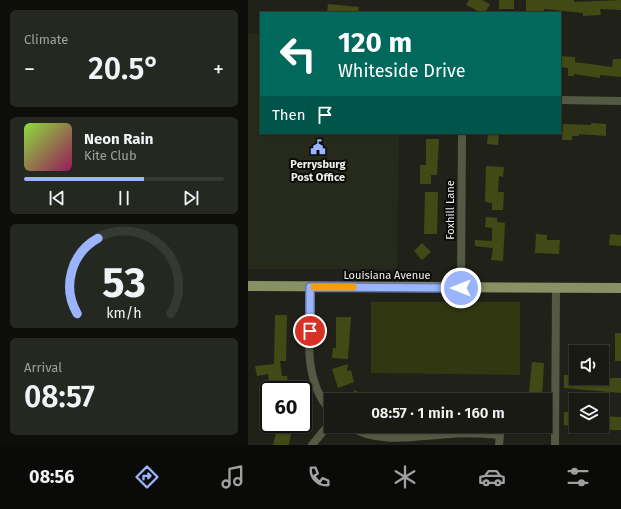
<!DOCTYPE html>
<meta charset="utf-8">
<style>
body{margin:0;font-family:"Fira Sans",sans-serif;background:#252721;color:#f1f3f6;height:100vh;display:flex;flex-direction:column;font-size:15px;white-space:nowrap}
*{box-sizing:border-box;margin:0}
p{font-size:13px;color:#9fa1a0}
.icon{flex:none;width:22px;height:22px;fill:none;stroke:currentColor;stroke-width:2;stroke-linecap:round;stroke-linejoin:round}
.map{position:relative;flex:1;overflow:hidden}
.drawer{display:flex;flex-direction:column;gap:10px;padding:10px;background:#0d0e0a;width:248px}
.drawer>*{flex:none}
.top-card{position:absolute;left:12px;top:12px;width:301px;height:122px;border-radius:0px;box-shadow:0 1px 3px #0004,0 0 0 1px #363833;background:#00695c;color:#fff;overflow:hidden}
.buttons{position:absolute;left:321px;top:345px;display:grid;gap:8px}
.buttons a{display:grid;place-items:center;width:40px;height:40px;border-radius:0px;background:#181a13;box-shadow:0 1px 3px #0004,0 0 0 1px #363833;font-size:20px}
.speed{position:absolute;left:12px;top:381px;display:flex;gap:8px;font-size:20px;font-weight:700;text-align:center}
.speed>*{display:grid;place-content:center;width:52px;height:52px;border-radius:50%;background:#181a13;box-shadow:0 1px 3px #0004,0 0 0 1px #363833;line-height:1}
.speed .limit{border:2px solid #111;border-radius:6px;background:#fff;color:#111}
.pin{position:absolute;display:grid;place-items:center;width:34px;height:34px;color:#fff;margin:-17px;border:2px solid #fff;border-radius:50%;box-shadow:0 1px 4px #0007}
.me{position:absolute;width:44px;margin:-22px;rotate:270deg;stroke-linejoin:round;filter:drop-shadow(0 0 3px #0008)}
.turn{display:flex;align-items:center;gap:14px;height:84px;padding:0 12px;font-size:18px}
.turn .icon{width:52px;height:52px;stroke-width:2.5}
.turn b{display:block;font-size:28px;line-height:34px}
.then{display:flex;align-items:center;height:38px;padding:0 12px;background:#0003;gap:8px;font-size:15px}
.big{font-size:30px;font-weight:600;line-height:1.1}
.drawer .tile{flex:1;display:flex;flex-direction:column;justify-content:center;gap:6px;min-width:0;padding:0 14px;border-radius:6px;background:#252721}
.drawer .dial{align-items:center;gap:0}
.dial svg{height:104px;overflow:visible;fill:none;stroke:#363833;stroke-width:7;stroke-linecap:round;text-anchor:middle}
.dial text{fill:#f1f3f6;stroke:none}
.song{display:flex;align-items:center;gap:12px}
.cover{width:48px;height:48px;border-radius:6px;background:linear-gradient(135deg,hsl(90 70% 55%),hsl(330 70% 35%))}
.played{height:4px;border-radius:2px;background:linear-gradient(90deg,#9ab5fd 60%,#363833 60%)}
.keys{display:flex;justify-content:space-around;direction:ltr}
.heat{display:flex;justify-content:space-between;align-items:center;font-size:22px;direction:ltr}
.trip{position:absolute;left:76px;top:393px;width:228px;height:40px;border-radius:0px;background:#181a13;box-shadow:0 1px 3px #0004,0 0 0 1px #363833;font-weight:600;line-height:40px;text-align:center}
.tab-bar{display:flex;height:64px;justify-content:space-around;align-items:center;background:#0a0a08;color:#9fa1a0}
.tab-bar .icon{width:28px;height:28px}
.tab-bar .current{color:#9ab5fd}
.tab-bar b{font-size:18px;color:#f1f3f6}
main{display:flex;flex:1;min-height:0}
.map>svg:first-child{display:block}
</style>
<main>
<section class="drawer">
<div class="tile"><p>Climate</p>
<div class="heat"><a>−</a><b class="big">20.5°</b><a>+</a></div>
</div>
<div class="tile">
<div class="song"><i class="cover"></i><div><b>Neon Rain</b><p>Kite Club</p></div></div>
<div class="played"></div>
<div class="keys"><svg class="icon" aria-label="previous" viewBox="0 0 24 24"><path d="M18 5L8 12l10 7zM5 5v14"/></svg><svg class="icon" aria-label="pause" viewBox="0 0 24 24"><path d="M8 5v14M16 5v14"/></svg><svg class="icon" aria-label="next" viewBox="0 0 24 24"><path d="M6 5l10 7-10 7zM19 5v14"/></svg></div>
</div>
<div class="tile dial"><svg viewBox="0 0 100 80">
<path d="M14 69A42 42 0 1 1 86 69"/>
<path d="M14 69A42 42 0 0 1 30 11" stroke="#9ab5fd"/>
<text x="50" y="56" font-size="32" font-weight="700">53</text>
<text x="50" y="72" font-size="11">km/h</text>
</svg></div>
<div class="tile"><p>Arrival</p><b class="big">08:57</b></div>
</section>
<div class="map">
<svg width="373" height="445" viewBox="0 0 373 445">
<rect width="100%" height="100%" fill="#202219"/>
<path fill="#262a1b" d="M 0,34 L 13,34 L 13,133 L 151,133 L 149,269 L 0,269 Z"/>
<path fill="#303711" d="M 123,302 L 272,302 L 272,375 L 123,373 Z"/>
<g fill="#414a15">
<path d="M 221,0 L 234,0 L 242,4 L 237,13 L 234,13 L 218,5 Z"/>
<rect x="251" y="0" width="15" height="9"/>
<path d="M 278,0 L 326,0 L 326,2 L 373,0 L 373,10 L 352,9 L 353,15 L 335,16 L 335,13 L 296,9 L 296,12 L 278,11 Z"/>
<path d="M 80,4 L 111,7 L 110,13 L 79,13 Z"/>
<path d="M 312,56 L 327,57 L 327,62 L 364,67 L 365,59 L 373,59 L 373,77 L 352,75 L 352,78 L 326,74 L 326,76 L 320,76 L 320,68 L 312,67 Z"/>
<path d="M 343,123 L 358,124 L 358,136 L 331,134 L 331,136 L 324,136 L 324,140 L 314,140 L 315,124 L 343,125 Z"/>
<path d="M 240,133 L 251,133 L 250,145 L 239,144 Z"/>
<path d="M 178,139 L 191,139 L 189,175 L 183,175 L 183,184 L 172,184 L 172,165 L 178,165 Z"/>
<path d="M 238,166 L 256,167 L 255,177 L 251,176 L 250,192 L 256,192 L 255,210 L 244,210 L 244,203 L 237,202 Z"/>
<path d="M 177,192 L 190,192 L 189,234 L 176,234 Z"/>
<path d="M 238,217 L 249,218 L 249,222 L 257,223 L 255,261 L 243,260 L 245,248 L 227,246 L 227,240 L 244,241 L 244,228 L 237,227 Z"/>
<path d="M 288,234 L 299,235 L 299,240 L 312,240 L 311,254 L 287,253 Z"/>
<path d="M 362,234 L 373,235 L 373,246 L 361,245 Z"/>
<path d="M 174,243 L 183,252 L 174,260 L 166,251 Z"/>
<path d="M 27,315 L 39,315 L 38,361 L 32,361 L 34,376 L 39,376 L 40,384 L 22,388 L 20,374 L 9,376 L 7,366 L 26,364 Z"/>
<path d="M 88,317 L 103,317 L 100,359 L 84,358 L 85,348 L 88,348 Z"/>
<rect x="367" y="333" width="6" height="28"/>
<path d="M 284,362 L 296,363 L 294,400 L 279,400 L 280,393 L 281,393 Z"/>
<path d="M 100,364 L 99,371 L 103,370 L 106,382 L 90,388 L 84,369 Z"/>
<path d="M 316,375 L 328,375 L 328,378 L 373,378 L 373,393 L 316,388 Z"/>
<path d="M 107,390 L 121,400 L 100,400 Z"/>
<path d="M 241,392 L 258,393 L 257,400 L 240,400 Z"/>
<path d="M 316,412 L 328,412 L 328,426 L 316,425 Z"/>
<path d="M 354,416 L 373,417 L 373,430 L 354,430 Z"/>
<path d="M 30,424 L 45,424 L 41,445 L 25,445 Z"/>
</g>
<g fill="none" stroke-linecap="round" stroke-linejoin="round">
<g stroke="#545944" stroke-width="8">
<path d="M 312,100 L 373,101"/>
<path d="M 62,287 C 62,327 53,380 83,411"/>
<path d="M 213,288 L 214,133"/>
<path d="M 100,426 C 133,445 166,436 202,434 C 219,432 236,434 252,435 L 251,445"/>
<path d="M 64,445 L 83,422"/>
<path d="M 307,445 L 308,288"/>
</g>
<path stroke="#879164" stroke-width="10" d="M 0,286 L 373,288"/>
</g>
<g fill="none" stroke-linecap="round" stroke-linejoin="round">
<g stroke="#6476a4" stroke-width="10">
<path id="route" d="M 62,331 L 62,287 L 213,288"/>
</g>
<use href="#route" stroke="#9ab5fd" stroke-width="7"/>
<path stroke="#f59e0b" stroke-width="7" d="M 66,287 L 105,287"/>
</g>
<defs>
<g id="civic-bare" transform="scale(1.2)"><path d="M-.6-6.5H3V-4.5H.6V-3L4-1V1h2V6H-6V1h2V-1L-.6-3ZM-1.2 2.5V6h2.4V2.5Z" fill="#9ab5fd" stroke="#0a0b07" stroke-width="2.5" paint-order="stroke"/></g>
</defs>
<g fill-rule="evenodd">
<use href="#civic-bare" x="70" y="147"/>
</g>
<g text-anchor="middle" stroke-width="4" stroke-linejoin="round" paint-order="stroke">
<g font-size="11" font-weight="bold" fill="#eff1eb" stroke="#0a0b07">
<text x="70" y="168">Perrysburg<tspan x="70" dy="13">Post Office</tspan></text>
</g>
<g font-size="11" fill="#eff1eb" stroke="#0a0b07">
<text transform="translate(202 210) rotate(-90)" y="4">Foxhill Lane</text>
<text x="139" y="279">Louisiana Avenue</text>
</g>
</g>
</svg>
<div class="buttons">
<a><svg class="icon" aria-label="sound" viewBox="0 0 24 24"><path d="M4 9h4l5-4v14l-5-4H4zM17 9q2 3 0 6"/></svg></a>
<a><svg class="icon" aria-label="layers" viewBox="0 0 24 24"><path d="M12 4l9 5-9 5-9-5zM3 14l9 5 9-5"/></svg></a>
</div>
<div class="speed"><div class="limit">60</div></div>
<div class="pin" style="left:62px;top:331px;background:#d93025"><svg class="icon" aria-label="arrive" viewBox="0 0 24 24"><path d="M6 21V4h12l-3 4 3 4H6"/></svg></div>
<svg class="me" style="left:213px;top:288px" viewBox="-20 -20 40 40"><circle r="17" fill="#9ab5fd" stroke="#fff" stroke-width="3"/><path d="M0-11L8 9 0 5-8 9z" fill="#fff"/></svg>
<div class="trip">08:57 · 1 min · 160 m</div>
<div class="top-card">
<div class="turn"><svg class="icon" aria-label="left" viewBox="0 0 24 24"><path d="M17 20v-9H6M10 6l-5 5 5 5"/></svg><div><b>120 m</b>Whiteside Drive</div></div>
<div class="then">Then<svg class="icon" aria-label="arrive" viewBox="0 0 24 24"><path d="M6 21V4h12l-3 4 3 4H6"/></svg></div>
</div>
</div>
</main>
<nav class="tab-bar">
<b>08:56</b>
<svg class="icon current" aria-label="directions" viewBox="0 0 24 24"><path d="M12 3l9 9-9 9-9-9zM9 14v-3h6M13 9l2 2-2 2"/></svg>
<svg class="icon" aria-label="music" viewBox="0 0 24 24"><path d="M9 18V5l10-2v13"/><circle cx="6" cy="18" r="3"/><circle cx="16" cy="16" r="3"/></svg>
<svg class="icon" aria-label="phone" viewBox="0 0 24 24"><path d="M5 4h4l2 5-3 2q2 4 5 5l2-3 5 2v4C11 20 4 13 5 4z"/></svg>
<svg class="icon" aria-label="climate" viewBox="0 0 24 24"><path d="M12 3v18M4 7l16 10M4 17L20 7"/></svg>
<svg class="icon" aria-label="car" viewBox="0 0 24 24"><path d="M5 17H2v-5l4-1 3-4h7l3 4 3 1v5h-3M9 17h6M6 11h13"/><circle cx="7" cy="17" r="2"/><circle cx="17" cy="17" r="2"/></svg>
<svg class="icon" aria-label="filters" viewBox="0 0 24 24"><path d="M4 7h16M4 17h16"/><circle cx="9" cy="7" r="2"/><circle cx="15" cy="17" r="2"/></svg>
</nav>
